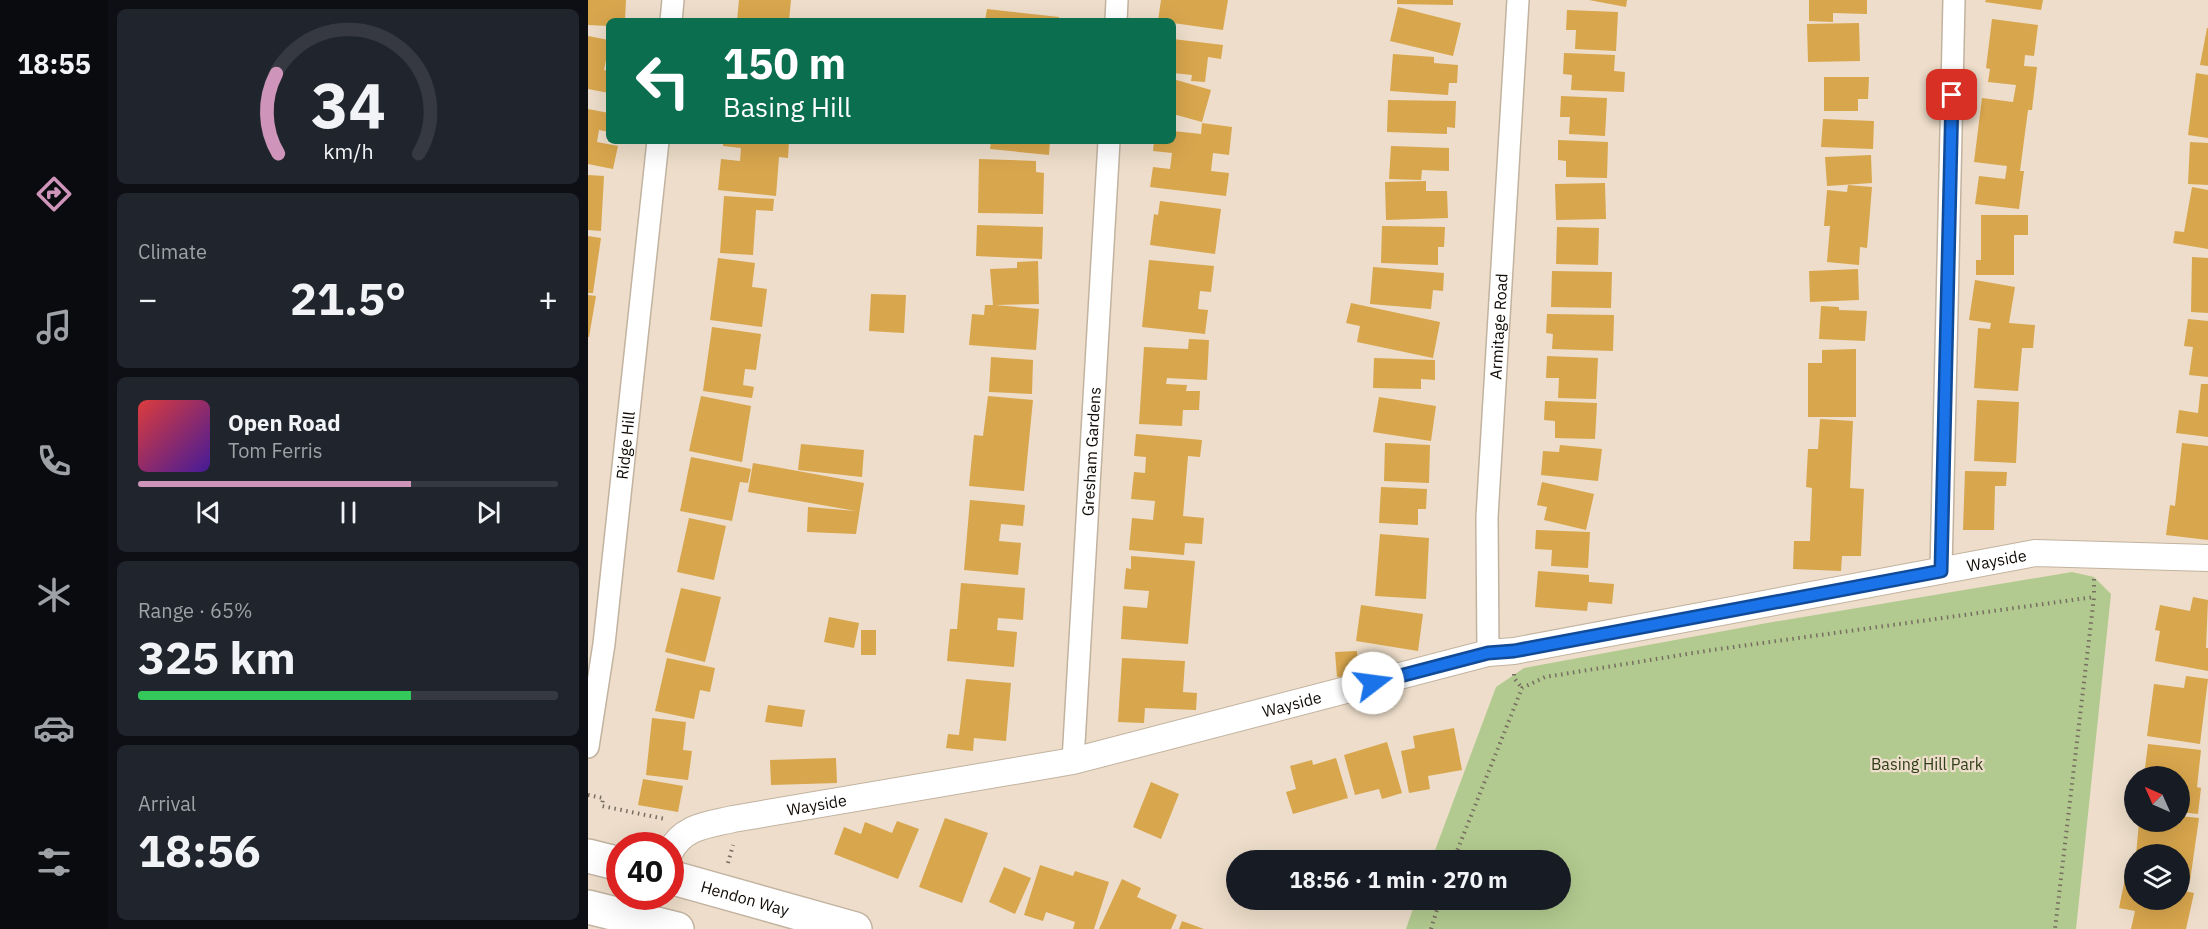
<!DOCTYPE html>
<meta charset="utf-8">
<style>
body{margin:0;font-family:"IBM Plex Sans",sans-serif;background:#20242c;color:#f1f3f6;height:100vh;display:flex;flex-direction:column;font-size:22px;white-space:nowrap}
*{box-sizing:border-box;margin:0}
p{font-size:20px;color:#9ea1a6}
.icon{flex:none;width:33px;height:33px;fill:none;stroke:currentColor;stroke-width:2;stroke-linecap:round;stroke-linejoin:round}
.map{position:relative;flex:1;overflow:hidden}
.panel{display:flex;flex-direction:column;gap:9px;padding:9px;background:#0d0f14;width:480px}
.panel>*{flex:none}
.top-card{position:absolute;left:18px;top:18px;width:570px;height:126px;border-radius:9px;box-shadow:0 6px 24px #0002;background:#0b6e4f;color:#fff;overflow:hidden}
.needle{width:39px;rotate:315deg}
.controls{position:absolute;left:1536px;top:766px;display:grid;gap:12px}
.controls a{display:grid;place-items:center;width:66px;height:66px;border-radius:50%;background:#171b24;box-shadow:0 6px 24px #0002;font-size:30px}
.speed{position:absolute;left:18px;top:832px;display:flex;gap:12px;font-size:30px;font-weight:700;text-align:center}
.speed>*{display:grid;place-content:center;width:78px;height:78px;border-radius:50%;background:#171b24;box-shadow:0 6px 24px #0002;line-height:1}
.speed .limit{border:9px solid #d22;background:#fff;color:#111}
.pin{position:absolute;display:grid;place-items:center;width:51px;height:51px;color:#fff;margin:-26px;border-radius:12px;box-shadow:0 3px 9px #0006}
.me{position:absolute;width:66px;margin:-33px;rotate:75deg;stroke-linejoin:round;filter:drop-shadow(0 0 4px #0008)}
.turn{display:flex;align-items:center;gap:21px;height:126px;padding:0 18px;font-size:27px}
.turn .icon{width:78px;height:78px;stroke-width:2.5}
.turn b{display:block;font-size:42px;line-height:51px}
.big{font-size:45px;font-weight:700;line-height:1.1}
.panel .tile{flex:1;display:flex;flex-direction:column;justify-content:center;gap:9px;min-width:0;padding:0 21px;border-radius:9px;background:#20242c}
.panel .dial{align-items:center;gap:0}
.dial svg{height:156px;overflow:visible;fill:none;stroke:#363941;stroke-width:7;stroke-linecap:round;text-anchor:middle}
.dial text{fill:#f1f3f6;stroke:none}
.song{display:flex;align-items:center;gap:18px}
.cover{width:72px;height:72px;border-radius:9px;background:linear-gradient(135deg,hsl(0 70% 55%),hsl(260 70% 35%))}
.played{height:6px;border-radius:3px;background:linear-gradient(90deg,#ce94b9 65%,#363941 65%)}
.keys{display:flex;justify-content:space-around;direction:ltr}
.heat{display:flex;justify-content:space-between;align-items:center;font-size:33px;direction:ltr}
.charge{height:9px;border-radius:4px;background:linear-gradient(90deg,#34c759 65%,#363941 0)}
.trip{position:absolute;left:638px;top:850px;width:345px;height:60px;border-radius:30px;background:#171b24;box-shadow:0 6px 24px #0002;font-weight:700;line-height:60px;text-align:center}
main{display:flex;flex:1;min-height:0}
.tab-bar{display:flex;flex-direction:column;width:108px;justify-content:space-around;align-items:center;background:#090b0e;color:#9ea1a6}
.tab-bar .icon{width:42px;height:42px}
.tab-bar .selected{color:#ce94b9}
.tab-bar b{font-size:27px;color:#f1f3f6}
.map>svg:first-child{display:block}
</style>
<main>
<nav class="tab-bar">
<b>18:55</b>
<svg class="icon selected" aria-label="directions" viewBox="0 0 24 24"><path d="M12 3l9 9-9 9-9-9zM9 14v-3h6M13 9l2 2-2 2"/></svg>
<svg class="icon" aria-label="music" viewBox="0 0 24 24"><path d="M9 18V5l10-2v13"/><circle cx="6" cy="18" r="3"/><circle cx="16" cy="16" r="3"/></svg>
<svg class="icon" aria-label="phone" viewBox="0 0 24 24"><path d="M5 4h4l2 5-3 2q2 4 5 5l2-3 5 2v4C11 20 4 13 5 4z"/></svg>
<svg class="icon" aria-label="climate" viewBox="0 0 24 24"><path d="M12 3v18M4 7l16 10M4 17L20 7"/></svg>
<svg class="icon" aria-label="car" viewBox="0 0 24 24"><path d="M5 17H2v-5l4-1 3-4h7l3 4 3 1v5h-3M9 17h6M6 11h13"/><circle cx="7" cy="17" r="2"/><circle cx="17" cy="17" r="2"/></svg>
<svg class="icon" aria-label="filters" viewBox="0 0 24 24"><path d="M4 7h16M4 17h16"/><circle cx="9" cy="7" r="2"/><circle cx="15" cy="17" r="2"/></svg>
</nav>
<section class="panel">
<div class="tile dial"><svg viewBox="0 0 100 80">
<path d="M14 69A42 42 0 1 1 86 69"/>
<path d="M14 69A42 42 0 0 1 13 28" stroke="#ce94b9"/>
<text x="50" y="56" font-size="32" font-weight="700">34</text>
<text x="50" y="72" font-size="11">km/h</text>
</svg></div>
<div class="tile"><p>Climate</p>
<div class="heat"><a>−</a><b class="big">21.5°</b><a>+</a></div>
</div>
<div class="tile">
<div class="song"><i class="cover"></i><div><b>Open Road</b><p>Tom Ferris</p></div></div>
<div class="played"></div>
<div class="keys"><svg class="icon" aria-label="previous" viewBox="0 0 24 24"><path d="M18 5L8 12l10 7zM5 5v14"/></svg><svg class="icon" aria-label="pause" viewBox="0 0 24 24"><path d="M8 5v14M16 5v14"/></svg><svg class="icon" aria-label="next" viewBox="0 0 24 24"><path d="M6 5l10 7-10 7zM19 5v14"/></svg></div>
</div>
<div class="tile"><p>Range · 65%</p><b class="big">325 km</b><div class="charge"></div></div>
<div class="tile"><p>Arrival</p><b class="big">18:56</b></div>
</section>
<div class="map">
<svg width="1620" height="929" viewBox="0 0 1620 929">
<rect width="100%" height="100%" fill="#edddca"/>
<path fill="#b2ca8f" d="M 1484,572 L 1506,577 L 1523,594 L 1488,929 L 818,929 L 828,900 L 972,900 L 972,861 L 843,861 L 908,687 L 936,668 L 1179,623 Z"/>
<g fill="#d8a64d">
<path d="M 0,0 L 38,0 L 37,21 L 21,21 L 21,26 L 0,25 Z"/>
<path d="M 151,0 L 203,0 L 201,21 L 149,21 Z"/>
<path d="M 573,0 L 640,0 L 635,30 L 585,23 L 585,21 L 570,21 Z"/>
<path d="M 809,0 L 865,0 L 865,5 L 809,4 Z"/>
<path d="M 1001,0 L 1039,0 L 1038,7 Z"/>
<path d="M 1221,0 L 1279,0 L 1279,14 L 1245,13 L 1245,22 L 1221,21 Z"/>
<path d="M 1398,0 L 1455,0 L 1453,10 L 1397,2 Z"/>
<path d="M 810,7 L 873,23 L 865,56 L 802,41 Z"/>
<path d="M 399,9 L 471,17 L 471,21 L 397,21 Z"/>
<path d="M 979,10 L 1030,12 L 1028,51 L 987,49 L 988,30 L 978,30 Z"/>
<path d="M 1404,19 L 1450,25 L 1446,56 L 1437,55 L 1436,66 L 1449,67 L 1444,110 L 1440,110 L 1432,171 L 1436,171 L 1431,209 L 1387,204 L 1391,176 L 1417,179 L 1419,166 L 1386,162 L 1394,98 L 1425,102 L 1428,85 L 1400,82 L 1402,69 L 1398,68 Z"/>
<path d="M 1271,23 L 1272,61 L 1220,62 L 1219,24 Z"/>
<path d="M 1619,28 L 1620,28 L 1620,66 L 1612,65 Z"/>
<path d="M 0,36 L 21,40 L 21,61 L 18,60 L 16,70 L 21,71 L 21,93 L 0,89 Z"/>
<path d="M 585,39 L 635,45 L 633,59 L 620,57 L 617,82 L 603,81 L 604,75 L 585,73 Z"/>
<path d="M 976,53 L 1027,55 L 1026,71 L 1037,72 L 1036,92 L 983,90 L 984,75 L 975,74 Z"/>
<path d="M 805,54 L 846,57 L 846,63 L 870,65 L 869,83 L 861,83 L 860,95 L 802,91 Z"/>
<path d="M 1608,73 L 1620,75 L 1620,138 L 1600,135 Z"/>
<path d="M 1236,77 L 1281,77 L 1280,99 L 1270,99 L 1270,111 L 1236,111 Z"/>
<path d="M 585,79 L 623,90 L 614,122 L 585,114 Z"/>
<path d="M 973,96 L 1019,98 L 1017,136 L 981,134 L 982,117 L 972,117 Z"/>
<path d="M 800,100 L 868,101 L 867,128 L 859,127 L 859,134 L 799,132 Z"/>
<path d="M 0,109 L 21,113 L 21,132 L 11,130 L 9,142 L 30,146 L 25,169 L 0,164 Z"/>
<path d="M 1235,119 L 1286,121 L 1285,149 L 1233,147 Z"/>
<path d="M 614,123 L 644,127 L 641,155 L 625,153 L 623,171 L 641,173 L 638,196 L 562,187 L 565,167 L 582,169 L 584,153 L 565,151 L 566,141 L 585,141 L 585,131 L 613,134 Z"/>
<path d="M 970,140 L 1020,142 L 1019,178 L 978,177 L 978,161 L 970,160 Z"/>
<path d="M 135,141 L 201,141 L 200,158 L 191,157 L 188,196 L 130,190 L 133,159 L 152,161 L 153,148 L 135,146 Z"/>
<path d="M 403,141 L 462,141 L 461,155 L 402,149 Z"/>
<path d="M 1602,142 L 1620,143 L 1620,185 L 1600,184 Z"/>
<path d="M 803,146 L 861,148 L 861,171 L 834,170 L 833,180 L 801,179 Z"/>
<path d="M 1283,155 L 1284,183 L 1239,186 L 1237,157 Z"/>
<path d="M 391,159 L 448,161 L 448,172 L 456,173 L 455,214 L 390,213 Z"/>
<path d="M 0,175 L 16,176 L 13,231 L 0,230 Z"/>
<path d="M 838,181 L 838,191 L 859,191 L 860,218 L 798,220 L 797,182 Z"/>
<path d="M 1017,183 L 1018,219 L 968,220 L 967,184 Z"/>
<path d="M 1260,185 L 1284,187 L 1279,248 L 1272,247 L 1271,265 L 1239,262 L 1242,226 L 1236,226 L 1239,190 L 1259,192 Z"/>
<path d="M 1604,187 L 1620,190 L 1620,249 L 1585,243 L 1587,231 L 1596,232 Z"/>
<path d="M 136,196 L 186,199 L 185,211 L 168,210 L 165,255 L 132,253 Z"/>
<path d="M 572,201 L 633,209 L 627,254 L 562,245 L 566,214 L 570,215 Z"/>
<path d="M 1393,215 L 1440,215 L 1440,235 L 1426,235 L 1426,275 L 1388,275 L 1388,260 L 1393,260 Z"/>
<path d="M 389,225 L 455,227 L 454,259 L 388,256 Z"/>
<path d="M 794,226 L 857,227 L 856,247 L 850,247 L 850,265 L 793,263 Z"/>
<path d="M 969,227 L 1011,228 L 1010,265 L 968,264 Z"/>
<path d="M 0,236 L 13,238 L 5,293 L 0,293 Z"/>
<path d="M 1604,257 L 1620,258 L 1620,313 L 1603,312 Z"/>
<path d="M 130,258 L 167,263 L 164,287 L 179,289 L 174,327 L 122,320 Z"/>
<path d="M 561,260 L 626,266 L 623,292 L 612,291 L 610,309 L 620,310 L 617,334 L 554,327 Z"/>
<path d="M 450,261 L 451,304 L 407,305 L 451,309 L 448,350 L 381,345 L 384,314 L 396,315 L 397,305 L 405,305 L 402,269 L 429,268 L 429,262 Z"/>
<path d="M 785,267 L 856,273 L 855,291 L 845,290 L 843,309 L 782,304 Z"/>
<path d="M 1270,269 L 1271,300 L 1222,302 L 1221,271 Z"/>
<path d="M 964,271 L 1024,272 L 1023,308 L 963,307 Z"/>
<path d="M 1387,280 L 1427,287 L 1421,323 L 1447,325 L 1445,348 L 1434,348 L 1430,391 L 1386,388 L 1390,328 L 1402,329 L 1403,323 L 1381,320 Z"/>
<path d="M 283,294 L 318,295 L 316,333 L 281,331 Z"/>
<path d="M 0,295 L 8,296 L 1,337 L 0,337 Z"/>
<path d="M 763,303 L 852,322 L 845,358 L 769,342 L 772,326 L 758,323 Z"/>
<path d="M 1233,306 L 1251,307 L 1251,310 L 1279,311 L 1277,341 L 1231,339 Z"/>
<path d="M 959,314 L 1026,315 L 1025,351 L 964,349 L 965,334 L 958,333 Z"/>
<path d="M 1600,319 L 1620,321 L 1620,377 L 1601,375 L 1605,347 L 1596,346 Z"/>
<path d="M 124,327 L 173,334 L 168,370 L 157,369 L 155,385 L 166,387 L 164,398 L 115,391 Z"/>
<path d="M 601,339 L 621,340 L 619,380 L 579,378 L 578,384 L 599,385 L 598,391 L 612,391 L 611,410 L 595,410 L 594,426 L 551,424 L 556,347 L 600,349 Z"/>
<path d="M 1268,349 L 1268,417 L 1220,417 L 1220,363 L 1234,363 L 1234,350 Z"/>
<path d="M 959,356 L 1010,358 L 1008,399 L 970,398 L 971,378 L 958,378 Z"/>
<path d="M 403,357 L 445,360 L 444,394 L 401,392 Z"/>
<path d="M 786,358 L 847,360 L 847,380 L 833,379 L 833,389 L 785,388 Z"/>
<path d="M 1613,384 L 1620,384 L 1620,437 L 1588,433 L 1591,410 L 1610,413 Z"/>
<path d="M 113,396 L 163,406 L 154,462 L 101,451 Z"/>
<path d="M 400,396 L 445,400 L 436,491 L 381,486 L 386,435 L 395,436 Z"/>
<path d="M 791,397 L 848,406 L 843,441 L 785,432 Z"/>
<path d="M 1389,400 L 1431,402 L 1428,463 L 1386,461 Z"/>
<path d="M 957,401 L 1009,403 L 1007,439 L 967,438 L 967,421 L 956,420 Z"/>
<path d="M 1232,419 L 1265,421 L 1262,488 L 1276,489 L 1273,556 L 1254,556 L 1253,571 L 1205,569 L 1206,541 L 1222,541 L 1224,488 L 1218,487 L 1220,449 L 1230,449 Z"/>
<path d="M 548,434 L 614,440 L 612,457 L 600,456 L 595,516 L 616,518 L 614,544 L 597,543 L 596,555 L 541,550 L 544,518 L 565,520 L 567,501 L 543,499 L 546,472 L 557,473 L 558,457 L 546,456 Z"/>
<path d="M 797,443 L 842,445 L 841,483 L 796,481 Z"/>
<path d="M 1594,443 L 1620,446 L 1620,540 L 1578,535 L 1582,505 L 1587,506 Z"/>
<path d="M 213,444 L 276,450 L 274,477 L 210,470 Z"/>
<path d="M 972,445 L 1014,449 L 1010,481 L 953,475 L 955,451 L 971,452 Z"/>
<path d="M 103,457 L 163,469 L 160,483 L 152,482 L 144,521 L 92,511 Z"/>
<path d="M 165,463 L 276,483 L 268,534 L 219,532 L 220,507 L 268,511 L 160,492 Z"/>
<path d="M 1377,471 L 1419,472 L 1418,486 L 1407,486 L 1406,530 L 1375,530 Z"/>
<path d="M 954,482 L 1006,494 L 998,530 L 956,520 L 959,507 L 949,505 Z"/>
<path d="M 793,487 L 839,489 L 838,509 L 830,509 L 830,525 L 791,523 Z"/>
<path d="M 382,500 L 437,505 L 435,526 L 413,524 L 411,541 L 433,543 L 430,575 L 376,570 Z"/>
<path d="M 101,518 L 138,526 L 126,580 L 89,572 Z"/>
<path d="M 948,530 L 1002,532 L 1000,568 L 963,566 L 964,550 L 947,549 Z"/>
<path d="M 792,534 L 841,538 L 838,599 L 787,596 Z"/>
<path d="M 543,556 L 607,561 L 600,644 L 533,639 L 535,606 L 559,608 L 561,591 L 536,589 L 538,568 L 543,569 Z"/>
<path d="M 950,571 L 1001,575 L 1001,582 L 1026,584 L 1024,604 L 1000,602 L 999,611 L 947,607 Z"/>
<path d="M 373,583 L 437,588 L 435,620 L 410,618 L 409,630 L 429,632 L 426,667 L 359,661 L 362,629 L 369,629 Z"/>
<path d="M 93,588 L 133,597 L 117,662 L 77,652 Z"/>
<path d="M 1605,597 L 1620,600 L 1618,648 L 1620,648 L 1620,671 L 1567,661 L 1572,631 L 1567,630 L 1572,605 L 1602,611 Z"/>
<path d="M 773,605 L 835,614 L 830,651 L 768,641 Z"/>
<path d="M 241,617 L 271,623 L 266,648 L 236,642 Z"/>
<rect x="273" y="630" width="15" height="25"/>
<path d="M 769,651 L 770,676 L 749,677 L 747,652 Z"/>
<path d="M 79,658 L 127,668 L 122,692 L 112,690 L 106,719 L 67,711 Z"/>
<path d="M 534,658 L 597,661 L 595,692 L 609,693 L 608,710 L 557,708 L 556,723 L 530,722 Z"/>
<path d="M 1598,676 L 1620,679 L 1612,744 L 1559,736 L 1566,684 L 1596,688 Z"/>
<path d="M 378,679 L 423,683 L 418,741 L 386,738 L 385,751 L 358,748 L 360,734 L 371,735 Z"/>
<path d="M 180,705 L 217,710 L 214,727 L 177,722 Z"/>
<path d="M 64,718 L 98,722 L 95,750 L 104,751 L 100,780 L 58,775 Z"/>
<path d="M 866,728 L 874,770 L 840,776 L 842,789 L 821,793 L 813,751 L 827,748 L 825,736 Z"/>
<path d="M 799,742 L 814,793 L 794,799 L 791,789 L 767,795 L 756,755 Z"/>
<path d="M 1560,744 L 1613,750 L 1609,787 L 1613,788 L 1610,814 L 1592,812 L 1592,777 L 1558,777 L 1559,768 L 1557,768 Z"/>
<path d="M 248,758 L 249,783 L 183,785 L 182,760 Z"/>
<path d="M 748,758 L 760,798 L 705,814 L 698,792 L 708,789 L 702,766 L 724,760 L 725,765 Z"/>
<path d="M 55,779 L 95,786 L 90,812 L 50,805 Z"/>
<path d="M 563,782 L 591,794 L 573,839 L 545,827 Z"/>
<path d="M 1544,783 L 1546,783 L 1546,807 L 1541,806 Z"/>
<path d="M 1592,816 L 1611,818 L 1602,881 L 1592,880 L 1592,855 L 1548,855 L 1551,822 L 1583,825 L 1583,822 L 1592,822 Z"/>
<path d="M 357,818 L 400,833 L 374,903 L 331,887 Z"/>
<path d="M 309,821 L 331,829 L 310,879 L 246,854 L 256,827 L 273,834 L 277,822 L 304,833 Z"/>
<path d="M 452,865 L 485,876 L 487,871 L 521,882 L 506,929 L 485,929 L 487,922 L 458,912 L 455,921 L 436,915 Z"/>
<path d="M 416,867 L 443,878 L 427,914 L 401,902 Z"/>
<path d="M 1537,878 L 1546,880 L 1546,900 L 1592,900 L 1592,890 L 1606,893 L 1598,929 L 1543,929 L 1547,911 L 1531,908 Z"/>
<path d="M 534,879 L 553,888 L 549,897 L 589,915 L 583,929 L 511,929 Z"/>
<path d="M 594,921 L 616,929 L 591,929 Z"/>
</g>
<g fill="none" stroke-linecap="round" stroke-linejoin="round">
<g stroke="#c2b3a0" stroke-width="24">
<g id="minor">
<path d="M 83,21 L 85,0"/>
<path d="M 528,21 L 529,0"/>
<path d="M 1353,571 L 1366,0"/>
<path id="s1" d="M 900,653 L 899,517 L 930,0"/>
<path id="s2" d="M 0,747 L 16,644 L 70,141"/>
<path id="s3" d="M 485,761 L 521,141"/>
</g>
</g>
<g stroke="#c2b3a0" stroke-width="28">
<g id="tertiary">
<path id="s4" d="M 82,852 C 95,826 120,825 145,819 L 485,761 L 900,653 L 926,651 L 1447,553 L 1620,558"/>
</g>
</g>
<g stroke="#c2b3a0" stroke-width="36">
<g id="trunk">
<path d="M 0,856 L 32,864"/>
<path id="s5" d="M 82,877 L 267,929"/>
<path d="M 0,907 L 89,929"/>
</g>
</g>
<g stroke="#776d61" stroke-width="4" stroke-dasharray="1.5 4.5" stroke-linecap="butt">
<path d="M 1506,579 L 1506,597"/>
<path d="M 926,674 L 926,678 L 934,688"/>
<path d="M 0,795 L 15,798 L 14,806 L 77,819"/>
<path d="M 865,861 L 934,688 L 957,677 L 1124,650 L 1506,597 L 1467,929"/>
<path d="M 140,863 L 145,845"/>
<path d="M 843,929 L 852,900"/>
</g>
<use href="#minor" stroke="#fff" stroke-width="21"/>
<use href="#tertiary" stroke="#fff" stroke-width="26"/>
<use href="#trunk" stroke="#fff" stroke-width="33"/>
</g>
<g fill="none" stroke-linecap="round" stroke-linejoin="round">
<g stroke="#114b97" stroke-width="15">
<path id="route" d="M 785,683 L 900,653 L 926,651 L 1353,571 L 1364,95"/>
</g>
<use href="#route" stroke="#1a73e8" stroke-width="10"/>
</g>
<g text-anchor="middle" stroke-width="4.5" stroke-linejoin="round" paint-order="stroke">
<g font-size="16" fill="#100a05" stroke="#edddca">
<text dy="6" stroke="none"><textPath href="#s1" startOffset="327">Armitage Road</textPath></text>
<text dy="6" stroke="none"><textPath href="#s2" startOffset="304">Ridge Hill</textPath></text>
<text dy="6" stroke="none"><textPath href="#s3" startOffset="310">Gresham Gardens</textPath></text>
<text dy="6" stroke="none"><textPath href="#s4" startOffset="1365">Wayside</textPath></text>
<text dy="6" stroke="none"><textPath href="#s4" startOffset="645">Wayside</textPath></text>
<text dy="6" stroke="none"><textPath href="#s4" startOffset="159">Wayside</textPath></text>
<text dy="6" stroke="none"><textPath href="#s5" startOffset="78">Hendon Way</textPath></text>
</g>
<g font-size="16" fill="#2f3d18" stroke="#edddca">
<text x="1339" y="770">Basing Hill Park</text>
</g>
</g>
</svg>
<div class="controls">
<a><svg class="needle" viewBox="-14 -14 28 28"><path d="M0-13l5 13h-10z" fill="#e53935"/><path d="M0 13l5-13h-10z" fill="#9ea1a6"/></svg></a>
<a><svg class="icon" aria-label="layers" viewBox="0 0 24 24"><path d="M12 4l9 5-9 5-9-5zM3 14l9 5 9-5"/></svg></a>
</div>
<div class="speed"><div class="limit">40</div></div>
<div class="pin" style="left:1364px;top:95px;background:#d93025"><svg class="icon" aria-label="arrive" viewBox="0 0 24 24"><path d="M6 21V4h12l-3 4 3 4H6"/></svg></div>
<svg class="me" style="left:785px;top:683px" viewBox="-20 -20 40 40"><circle r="19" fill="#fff"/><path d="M0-13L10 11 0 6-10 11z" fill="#1a73e8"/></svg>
<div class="trip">18:56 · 1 min · 270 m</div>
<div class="top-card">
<div class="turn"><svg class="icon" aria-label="left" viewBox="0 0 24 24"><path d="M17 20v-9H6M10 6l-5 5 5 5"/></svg><div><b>150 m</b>Basing Hill</div></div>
</div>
</div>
</main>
